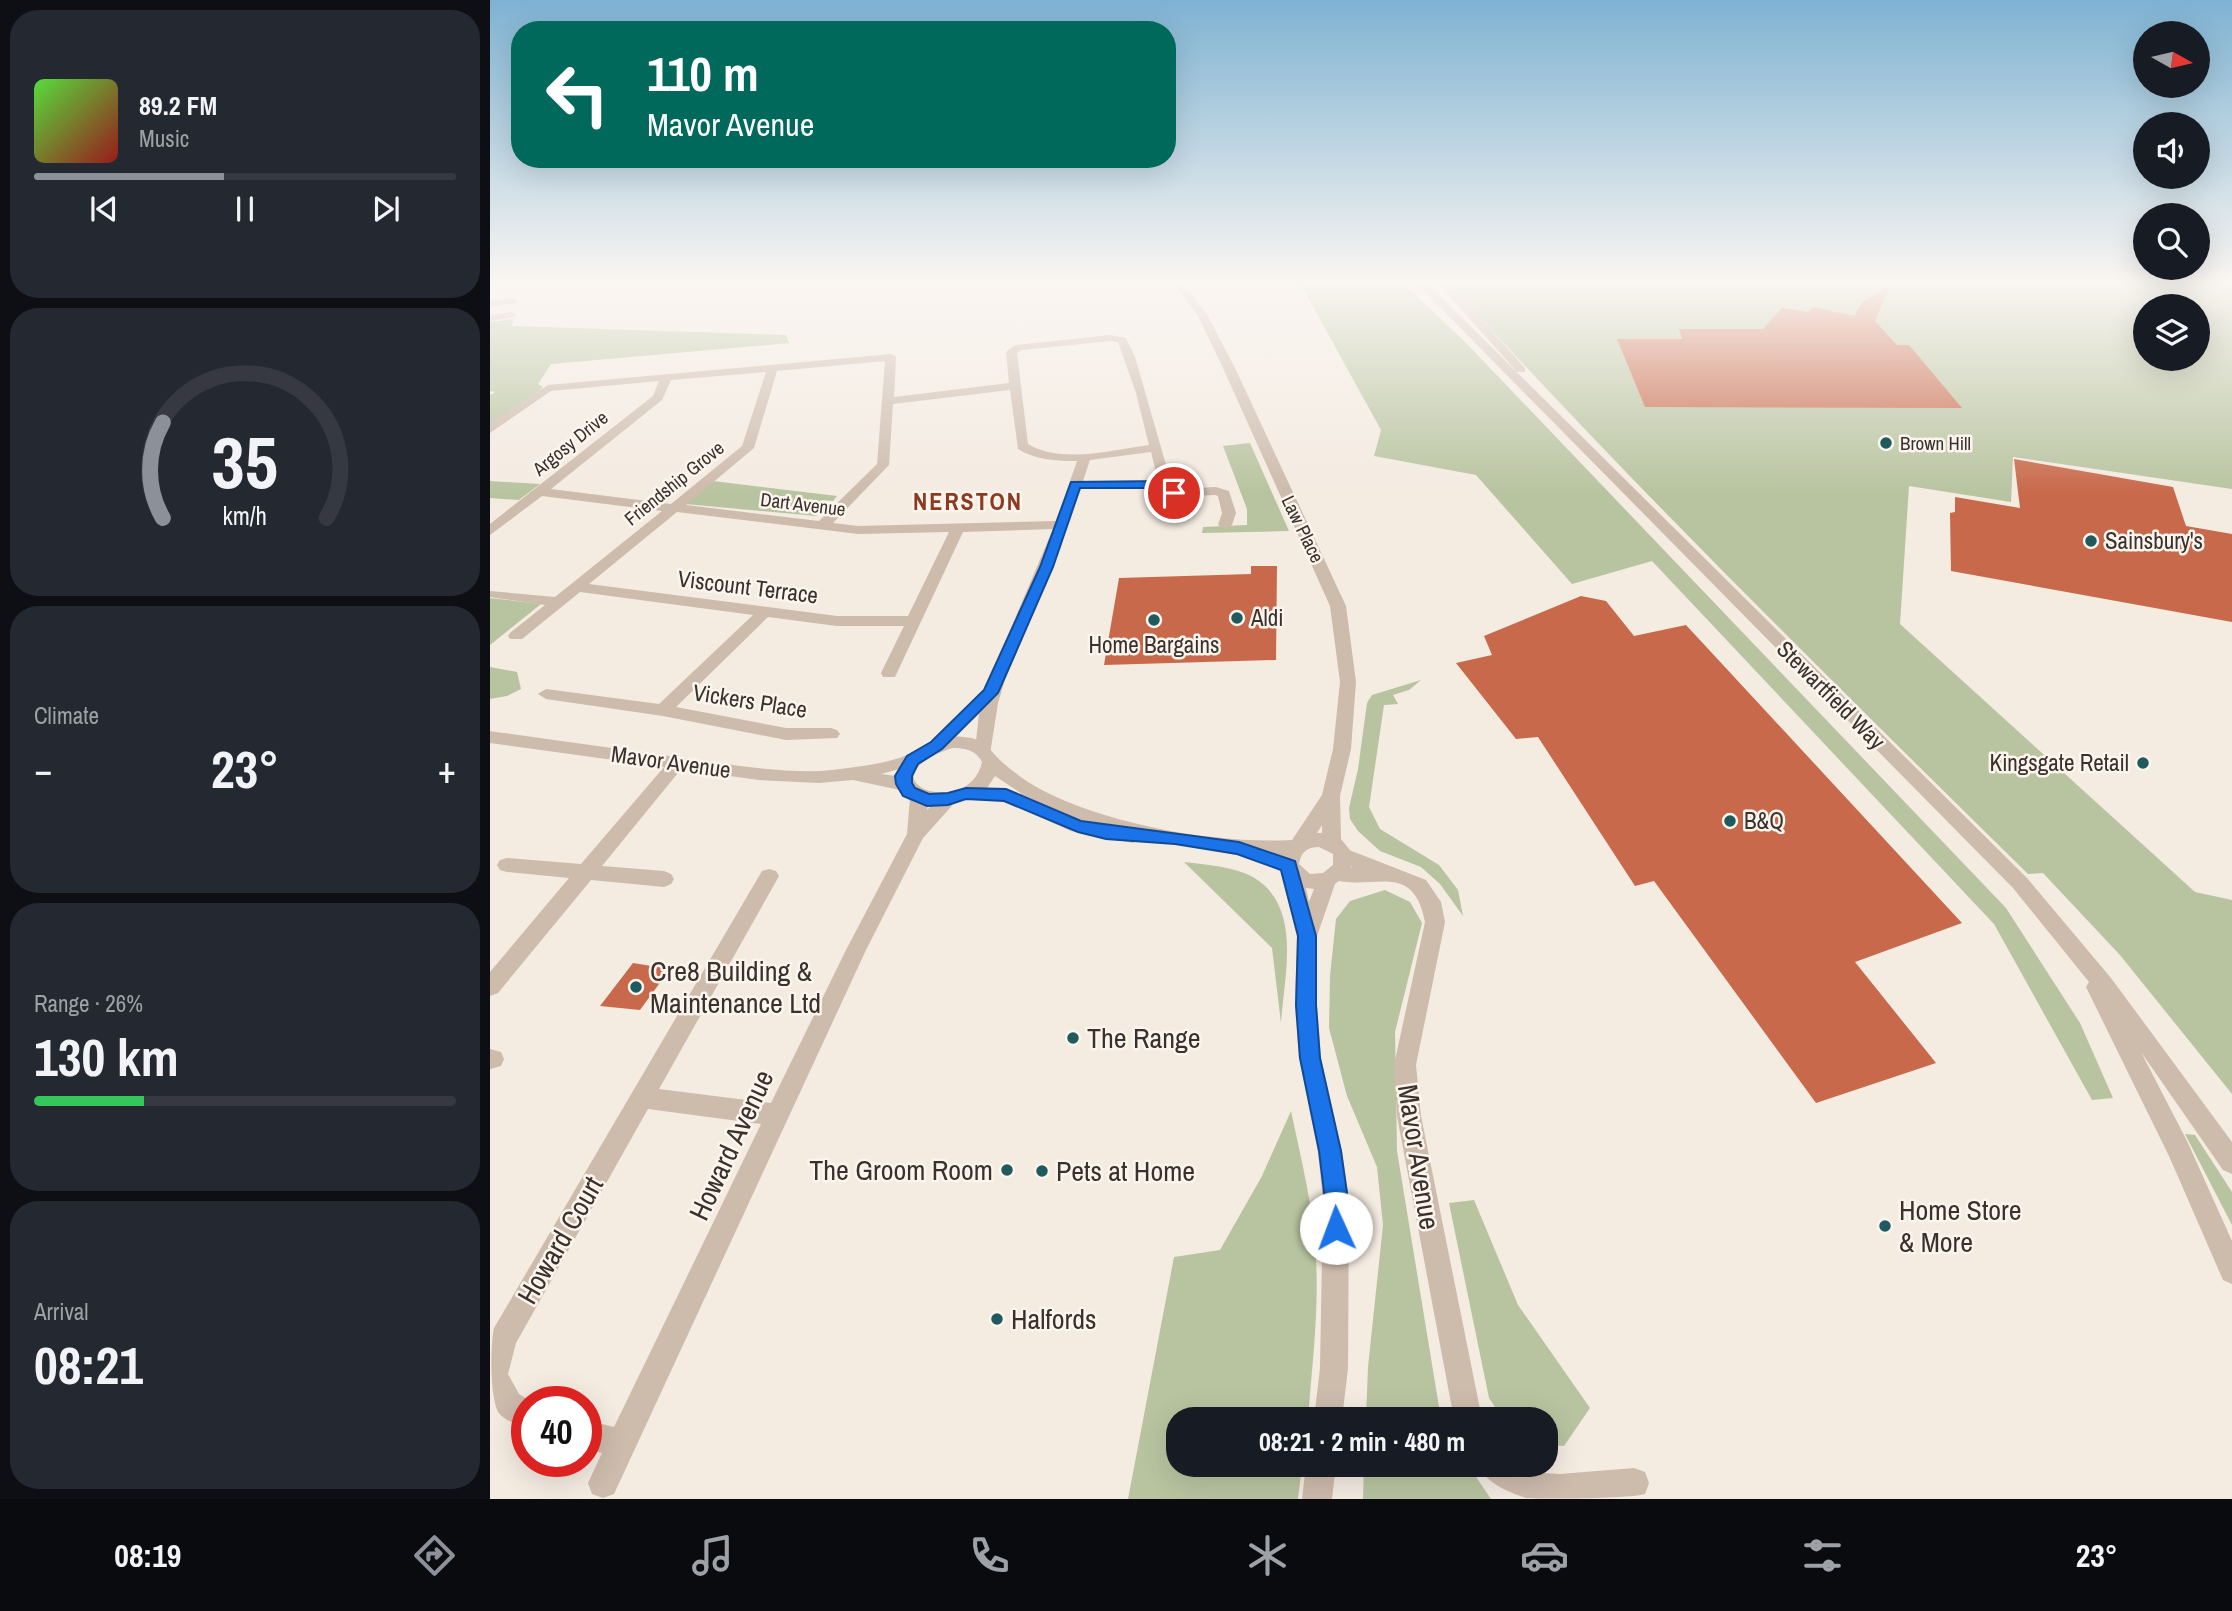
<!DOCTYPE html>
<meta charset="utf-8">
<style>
body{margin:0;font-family:"Archivo Narrow",sans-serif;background:#242831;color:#f1f3f6;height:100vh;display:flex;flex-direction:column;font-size:26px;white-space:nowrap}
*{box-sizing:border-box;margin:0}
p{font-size:23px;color:#9ea1a6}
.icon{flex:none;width:38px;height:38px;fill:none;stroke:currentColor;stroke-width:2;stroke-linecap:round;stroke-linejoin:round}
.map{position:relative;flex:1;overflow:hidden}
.panel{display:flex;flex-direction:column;gap:10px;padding:10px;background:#0d0f14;width:490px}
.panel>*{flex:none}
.banner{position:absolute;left:21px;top:21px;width:665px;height:147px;border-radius:28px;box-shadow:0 7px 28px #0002;background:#00695c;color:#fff;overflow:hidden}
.needle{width:46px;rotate:98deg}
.controls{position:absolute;left:1643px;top:21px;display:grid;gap:14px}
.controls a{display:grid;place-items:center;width:77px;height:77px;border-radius:50%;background:#171b24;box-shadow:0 7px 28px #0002;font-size:35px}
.speed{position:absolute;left:21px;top:1386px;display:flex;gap:14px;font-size:35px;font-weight:700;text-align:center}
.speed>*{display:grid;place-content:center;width:91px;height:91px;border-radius:50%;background:#171b24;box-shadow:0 7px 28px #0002;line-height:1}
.speed .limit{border:10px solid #d22;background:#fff;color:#111}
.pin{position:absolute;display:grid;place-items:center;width:60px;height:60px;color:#fff;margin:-30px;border:4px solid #fff;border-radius:50%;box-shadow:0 2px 7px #0007}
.me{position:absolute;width:77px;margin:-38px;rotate:358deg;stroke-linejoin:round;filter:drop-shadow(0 0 5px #0008)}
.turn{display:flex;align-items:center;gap:24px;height:147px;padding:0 21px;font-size:32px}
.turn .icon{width:91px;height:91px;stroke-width:2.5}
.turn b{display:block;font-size:49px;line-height:60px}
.big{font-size:52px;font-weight:800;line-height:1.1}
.panel .widget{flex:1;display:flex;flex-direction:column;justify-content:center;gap:10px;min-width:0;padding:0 24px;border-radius:28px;background:#242831}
.panel .dial{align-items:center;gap:0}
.dial svg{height:182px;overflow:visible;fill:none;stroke:#363941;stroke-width:7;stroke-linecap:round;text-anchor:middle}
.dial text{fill:#f1f3f6;stroke:none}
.song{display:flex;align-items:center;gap:21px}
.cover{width:84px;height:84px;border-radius:10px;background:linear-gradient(135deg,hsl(110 70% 55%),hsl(0 70% 35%))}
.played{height:7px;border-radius:4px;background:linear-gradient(90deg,#8c9099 45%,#363941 45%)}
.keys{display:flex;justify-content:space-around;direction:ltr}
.heat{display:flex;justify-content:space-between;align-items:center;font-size:38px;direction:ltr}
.charge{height:10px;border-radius:5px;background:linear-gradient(90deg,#34c759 26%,#363941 0)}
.trip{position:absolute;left:676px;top:1407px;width:392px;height:70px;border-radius:28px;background:#171b24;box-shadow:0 7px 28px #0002;font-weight:800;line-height:70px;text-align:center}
.dock{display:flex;height:112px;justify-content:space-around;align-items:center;background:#090b0e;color:#9ea1a6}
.dock .icon{width:49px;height:49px}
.dock .active{color:#8c9099}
.dock b{font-size:32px;color:#f1f3f6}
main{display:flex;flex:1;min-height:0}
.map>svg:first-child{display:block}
</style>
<main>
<section class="panel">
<div class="widget">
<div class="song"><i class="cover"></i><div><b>89.2 FM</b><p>Music</p></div></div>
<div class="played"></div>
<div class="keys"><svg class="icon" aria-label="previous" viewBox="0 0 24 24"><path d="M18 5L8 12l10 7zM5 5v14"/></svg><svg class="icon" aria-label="pause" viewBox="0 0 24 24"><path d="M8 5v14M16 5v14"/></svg><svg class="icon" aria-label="next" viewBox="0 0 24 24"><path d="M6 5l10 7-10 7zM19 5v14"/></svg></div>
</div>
<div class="widget dial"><svg viewBox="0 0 100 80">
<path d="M14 69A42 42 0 1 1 86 69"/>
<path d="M14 69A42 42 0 0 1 14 27" stroke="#8c9099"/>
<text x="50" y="56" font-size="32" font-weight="700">35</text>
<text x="50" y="72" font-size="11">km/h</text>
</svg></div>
<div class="widget"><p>Climate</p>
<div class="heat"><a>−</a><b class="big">23°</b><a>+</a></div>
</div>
<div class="widget"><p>Range · 26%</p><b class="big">130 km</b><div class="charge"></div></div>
<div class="widget"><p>Arrival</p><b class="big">08:21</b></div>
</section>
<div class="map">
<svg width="1742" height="1499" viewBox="0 0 1742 1499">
<rect width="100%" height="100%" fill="#f4ebe1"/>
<g fill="#b8c4a0" fill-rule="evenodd">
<path d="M 810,283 L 913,283 L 978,345 L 1516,908 L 1590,1023 L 1623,1098 L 1602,1100 L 1504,924 L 1162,561 L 1082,584 L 986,475 L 884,456 L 891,430 Z"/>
<path d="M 1742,283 L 1742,489 L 1523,457 L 1521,502 L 1419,486 L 1410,624 L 1705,892 L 1742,900 L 1742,1094 L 1630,955 L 1553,873 L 1538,874 C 1343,682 1148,491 964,289 L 963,284 ZM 1656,306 L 1708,306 L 1708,359 L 1656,359 Z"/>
<path d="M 23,319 L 22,326 L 296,335 L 299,343 L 61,364 L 48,384 L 53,387 L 47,393 L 0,425 L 0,395 L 5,392 L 0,391 L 0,322 Z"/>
<path d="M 760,443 L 799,531 L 712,533 L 713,527 L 757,525 L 757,509 L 733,446 Z"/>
<path d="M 0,481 L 50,484 L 29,500 L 0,498 Z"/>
<path d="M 223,481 L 347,496 L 343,501 L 332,500 L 322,509 L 333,511 L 326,516 L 195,504 Z"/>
<path d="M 0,598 L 51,604 L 0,645 Z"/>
<path d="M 0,667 L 27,672 L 31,689 L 17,696 L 0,699 Z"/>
<path d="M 931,680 L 919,690 L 903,695 L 908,704 L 894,705 L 879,807 L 890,829 L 949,865 L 968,890 L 973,916 L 950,884 L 931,867 L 890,851 L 868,831 L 860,819 L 859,808 L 868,769 L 877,703 L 882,695 Z"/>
<path d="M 694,862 C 717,865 742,866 763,877 C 813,906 794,976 791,1023 L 782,948 Z"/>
<path d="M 895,890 L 920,902 L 932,923 L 905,1032 L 907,1151 L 951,1419 L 876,1419 L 878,1367 L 893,1225 L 887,1167 L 857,1096 L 839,1028 L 840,976 L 846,919 L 860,901 Z"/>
<path d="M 801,1111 C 811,1159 824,1209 826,1259 C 829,1312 822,1366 818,1419 L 688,1419 L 688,1465 L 812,1465 L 808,1499 L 638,1499 L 684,1257 L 730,1250 L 772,1176 Z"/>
<path d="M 1695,1134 L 1705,1135 L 1742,1192 L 1742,1225 Z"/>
<path d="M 984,1200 L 1028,1305 L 1100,1408 L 1074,1446 L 1055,1445 L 1055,1419 L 1013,1419 L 999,1398 L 959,1203 Z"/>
<path d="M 874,1465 L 978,1465 L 1001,1499 L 873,1499 Z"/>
</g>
<g fill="#c8694b">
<path d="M 1401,283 L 1385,321 L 1407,345 L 1419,345 L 1472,408 L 1155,407 L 1127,339 L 1192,339 L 1189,329 L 1273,329 L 1292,308 L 1318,312 L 1323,307 L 1364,316 L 1373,302 Z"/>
<path d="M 1524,459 L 1683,487 L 1696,526 L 1742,534 L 1742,622 L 1461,571 L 1460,513 L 1465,512 L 1465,497 L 1530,508 Z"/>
<path d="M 761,566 L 787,566 L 786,660 L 614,665 L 629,578 L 761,574 Z"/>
<path d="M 1091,596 L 1116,601 L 1144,636 L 1196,625 L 1472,923 L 1365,962 L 1446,1063 L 1326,1103 L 1164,881 L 1145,886 L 1048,737 L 1026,739 L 966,663 L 1002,655 L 994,636 Z"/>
<path d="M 143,963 L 180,969 L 150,1010 L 110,1006 Z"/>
</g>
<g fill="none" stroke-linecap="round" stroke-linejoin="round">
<g fill="#cdbbac" fill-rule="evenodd">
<path d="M 23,298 L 28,301 L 27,303 L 0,307 L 0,301 Z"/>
<path d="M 21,312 L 26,315 L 25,317 L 0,321 L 0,315 Z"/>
<path d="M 620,335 L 636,338 L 645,357 L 683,489 L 726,487 L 739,491 L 746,513 L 742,525 L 735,529 L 728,525 L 732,513 L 728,496 L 725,495 L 684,497 L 673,495 L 670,489 L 591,489 L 562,569 L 515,680 L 508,703 L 500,754 L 494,756 L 485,750 L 489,714 L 453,749 L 441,749 L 438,745 L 495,689 L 563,529 L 473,532 L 405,677 L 393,677 L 391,673 L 414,626 L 347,626 L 278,617 L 186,707 L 296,728 L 341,728 L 347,730 L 350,734 L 347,738 L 296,740 L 173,716 L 56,699 L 48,694 L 56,689 L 169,704 L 263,615 L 90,592 L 32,639 L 20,639 L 18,636 L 20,633 L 55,605 L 0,597 L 0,591 L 65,597 L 172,511 L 52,496 L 0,535 L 0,524 L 163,396 L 169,381 L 61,391 L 0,433 L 0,423 L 58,385 L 401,354 L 406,357 L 404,397 L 519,383 L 516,352 L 525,345 ZM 620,341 L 628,342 L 646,393 L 659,445 C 623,450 571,464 538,444 L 527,353 L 532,350 ZM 395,361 L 387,464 L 329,521 L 196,505 L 264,448 L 287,371 ZM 276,372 L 252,446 L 181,504 L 61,489 L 172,400 L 181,380 ZM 520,390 L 528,449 C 546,460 566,461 587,461 L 566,521 L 368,526 L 343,523 L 399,465 L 403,404 ZM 661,452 L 668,481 L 593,481 L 600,460 ZM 187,512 L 368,534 L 459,532 L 418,616 L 347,616 L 99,584 Z"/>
<path d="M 186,758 L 192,760 L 195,764 L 192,768 L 112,866 L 174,871 L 181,874 L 184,879 L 181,884 L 174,887 L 101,880 L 8,993 L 0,996 L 0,972 L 79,878 L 17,872 L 10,870 L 7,865 L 10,860 L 17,858 L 91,864 L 180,760 Z"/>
<path d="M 429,791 L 435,793 L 438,798 L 437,810 C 446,801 452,790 465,794 L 468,799 L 433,838 L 376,950 L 124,1494 L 113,1498 L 102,1494 L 98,1483 L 112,1453 L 96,1449 L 96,1420 L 124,1427 L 271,1124 L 158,1109 L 26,1343 L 18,1374 L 29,1394 L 42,1402 L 37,1402 L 37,1429 C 27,1425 14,1420 8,1412 C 0,1396 0,1347 4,1328 L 272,871 L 279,869 L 286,871 L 289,876 L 169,1089 L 281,1103 L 356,950 L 417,834 L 420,798 L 423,793 Z"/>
<path d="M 854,848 L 936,880 L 951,902 L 955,922 L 926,1065 L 931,1116 L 992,1419 L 964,1419 L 907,1116 L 904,1065 L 935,922 C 923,859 882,892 841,879 L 838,874 L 841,869 L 863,867 L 847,860 L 844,855 L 847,850 Z"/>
<path d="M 0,1049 L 11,1052 L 14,1059 L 11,1066 L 0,1069 Z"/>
<path d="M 988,1465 L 1029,1465 L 1053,1473 L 1070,1474 L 1144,1468 L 1155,1472 L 1159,1483 L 1155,1494 C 1137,1499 1054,1499 1036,1498 C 1018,1492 996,1483 988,1465 Z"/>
</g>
<g fill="#cdbbac" fill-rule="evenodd">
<path d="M 683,283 L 693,283 L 718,316 L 745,368 L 856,606 L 866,682 L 861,749 L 850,796 L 851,839 L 864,855 L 859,873 L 845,884 L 827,936 L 827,1005 L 831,1058 L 852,1151 L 859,1201 L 858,1368 L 852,1419 L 824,1419 L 830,1368 L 833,1201 L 828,1151 L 809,1058 L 805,1005 L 807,936 L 789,865 L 791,855 L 746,855 L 652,837 L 643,843 L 581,831 L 514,801 L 476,799 L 458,806 L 440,807 L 419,800 L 410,790 L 363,780 L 329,783 L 269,780 L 0,743 L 0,731 C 65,740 129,749 194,758 C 239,764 286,773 331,771 C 353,769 400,764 419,754 C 437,745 453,734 473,737 C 497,739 497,748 511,761 C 523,772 536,781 550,789 C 618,825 726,844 802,840 L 832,795 L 843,749 L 850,682 L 840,606 L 733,368 L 708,316 ZM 462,748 C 475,748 486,750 492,762 C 479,822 366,781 462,748 ZM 409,769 L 406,776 L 391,774 ZM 505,776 L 532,794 L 516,789 L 497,788 ZM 832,825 L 832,833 L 827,833 ZM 829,847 L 843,854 L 843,865 L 833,873 L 820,874 L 809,864 C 811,852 817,847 829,847 ZM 816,888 L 824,889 L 819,902 Z"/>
<path d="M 926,283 L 937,283 L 1537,878 L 1621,978 L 1742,1142 L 1742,1174 L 1733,1170 L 1651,1052 L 1697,1141 L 1742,1241 L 1742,1284 L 1733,1280 L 1679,1156 L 1596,987 L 1599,982 L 1523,888 Z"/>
<path d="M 948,283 L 959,283 L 1035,368 L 1035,372 L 1027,372 Z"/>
<path d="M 816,1465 L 846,1465 L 842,1499 L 812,1499 Z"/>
</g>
</g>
<linearGradient id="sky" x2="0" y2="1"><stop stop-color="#7eb2d2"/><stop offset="0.57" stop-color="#faf6f2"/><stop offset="1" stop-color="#faf6f2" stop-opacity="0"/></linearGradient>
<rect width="1742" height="493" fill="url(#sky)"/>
<path fill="#1a73e8" stroke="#114b97" stroke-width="2" d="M 675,481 L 688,491 L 688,496 L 674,495 L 670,488 L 590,488 L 563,567 L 508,693 L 452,749 L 428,764 L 422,776 L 422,783 L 425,788 L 439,794 L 458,793 L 476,788 L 516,789 L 591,821 L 749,842 L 805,861 L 826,936 L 826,1005 L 830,1058 L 851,1151 L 858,1200 L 858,1228 L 855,1236 L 846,1239 L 838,1236 L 835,1228 L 835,1200 L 829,1151 L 810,1058 L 806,1005 L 808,936 L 791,870 L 747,854 L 685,844 L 616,839 L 588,832 L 514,801 L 476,799 L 458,805 L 437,806 L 413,796 L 406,784 L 405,776 L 417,756 L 441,742 L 494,690 L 550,567 L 581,482 Z"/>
<g fill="#1f5a5e" stroke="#fbf5ee" stroke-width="2.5">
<circle cx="1396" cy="443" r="7"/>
<circle cx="1601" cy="541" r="7"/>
<circle cx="747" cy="618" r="7"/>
<circle cx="664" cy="620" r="7"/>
<circle cx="1653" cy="763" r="7"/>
<circle cx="1240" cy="821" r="7"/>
<circle cx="146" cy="987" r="7"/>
<circle cx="583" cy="1038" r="7"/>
<circle cx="517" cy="1170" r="7"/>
<circle cx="552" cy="1171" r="7"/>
<circle cx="1395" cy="1226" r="7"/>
<circle cx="507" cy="1319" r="7"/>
</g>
<g text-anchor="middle" stroke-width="5" stroke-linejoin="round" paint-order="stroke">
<g font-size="19" fill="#3b302b" stroke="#fbf5ee">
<text transform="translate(80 443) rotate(-39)" y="7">Argosy Drive</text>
<text transform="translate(184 483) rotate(-39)" y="7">Friendship Grove</text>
<text transform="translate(313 504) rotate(7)" y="7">Dart Avenue</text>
<text transform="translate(813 529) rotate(64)" y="7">Law Place</text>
</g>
<g font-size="19" fill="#3b302b" stroke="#fbf5ee" text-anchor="start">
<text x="1410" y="450">Brown Hill</text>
</g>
<g font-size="23" fill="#3b302b" stroke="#fbf5ee" text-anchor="start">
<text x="1615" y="549">Sainsbury's</text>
<text x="761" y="626">Aldi</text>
<text x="664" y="653" text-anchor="middle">Home Bargains</text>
<text x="1639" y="771" text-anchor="end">Kingsgate Retail</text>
<text x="1254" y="829">B&amp;Q</text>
</g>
<g font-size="23" fill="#3b302b" stroke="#fbf5ee">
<text transform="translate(258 587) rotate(7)" y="8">Viscount Terrace</text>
<text transform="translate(1341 695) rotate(45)" y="8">Stewartfield Way</text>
<text transform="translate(260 701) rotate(9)" y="8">Vickers Place</text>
<text transform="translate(181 762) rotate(8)" y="8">Mavor Avenue</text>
</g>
<g font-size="24" font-weight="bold" letter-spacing="2" fill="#8c3b22" stroke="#fbf5ee">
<text x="478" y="510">NERSTON</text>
</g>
<g font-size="28" fill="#3b302b" stroke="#fbf5ee" text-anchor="start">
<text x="160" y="981">Cre8 Building &amp;<tspan x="160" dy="32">Maintenance Ltd</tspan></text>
<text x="597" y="1048">The Range</text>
<text x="503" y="1180" text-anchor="end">The Groom Room</text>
<text x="566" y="1181">Pets at Home</text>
<text x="1409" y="1220">Home Store<tspan x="1409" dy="32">&amp; More</tspan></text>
<text x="521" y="1329">Halfords</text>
</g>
<g font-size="28" fill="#3b302b" stroke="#fbf5ee">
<text transform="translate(241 1145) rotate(-65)" y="10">Howard Avenue</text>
<text transform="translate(929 1157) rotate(81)" y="10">Mavor Avenue</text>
<text transform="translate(70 1240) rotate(-60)" y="10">Howard Court</text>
</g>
</g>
</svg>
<div class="controls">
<a><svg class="needle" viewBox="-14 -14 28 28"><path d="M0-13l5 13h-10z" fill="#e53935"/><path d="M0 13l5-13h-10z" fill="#9ea1a6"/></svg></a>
<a><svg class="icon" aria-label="sound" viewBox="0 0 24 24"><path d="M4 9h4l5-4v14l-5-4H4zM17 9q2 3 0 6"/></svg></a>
<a><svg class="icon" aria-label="search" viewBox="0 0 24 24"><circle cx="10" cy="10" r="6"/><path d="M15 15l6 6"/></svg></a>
<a><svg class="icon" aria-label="layers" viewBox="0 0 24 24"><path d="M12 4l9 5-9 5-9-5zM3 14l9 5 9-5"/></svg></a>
</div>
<div class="speed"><div class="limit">40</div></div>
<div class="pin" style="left:684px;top:493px;background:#d93025"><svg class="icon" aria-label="arrive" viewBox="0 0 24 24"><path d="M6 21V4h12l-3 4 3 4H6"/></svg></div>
<svg class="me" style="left:846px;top:1228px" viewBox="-20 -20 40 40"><circle r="19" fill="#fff"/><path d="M0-13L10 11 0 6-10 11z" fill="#1a73e8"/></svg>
<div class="trip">08:21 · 2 min · 480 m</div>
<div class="banner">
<div class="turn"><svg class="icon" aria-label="left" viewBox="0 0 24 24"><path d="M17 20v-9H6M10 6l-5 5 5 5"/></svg><div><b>110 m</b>Mavor Avenue</div></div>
</div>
</div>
</main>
<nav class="dock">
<b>08:19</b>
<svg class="icon active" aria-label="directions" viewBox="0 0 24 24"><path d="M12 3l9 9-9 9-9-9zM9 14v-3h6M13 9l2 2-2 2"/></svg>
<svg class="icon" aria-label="music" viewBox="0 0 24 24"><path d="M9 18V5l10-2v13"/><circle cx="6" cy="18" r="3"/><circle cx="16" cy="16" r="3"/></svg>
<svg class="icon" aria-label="phone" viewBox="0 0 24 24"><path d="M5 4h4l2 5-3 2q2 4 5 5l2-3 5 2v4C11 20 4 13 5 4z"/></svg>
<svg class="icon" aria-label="climate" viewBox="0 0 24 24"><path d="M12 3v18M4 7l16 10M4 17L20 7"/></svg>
<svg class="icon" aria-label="car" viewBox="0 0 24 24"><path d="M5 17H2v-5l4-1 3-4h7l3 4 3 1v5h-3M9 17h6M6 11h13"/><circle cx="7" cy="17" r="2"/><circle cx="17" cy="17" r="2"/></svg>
<svg class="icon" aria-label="filters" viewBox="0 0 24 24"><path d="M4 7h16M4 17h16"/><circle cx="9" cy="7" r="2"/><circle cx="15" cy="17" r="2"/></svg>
<b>23°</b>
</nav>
